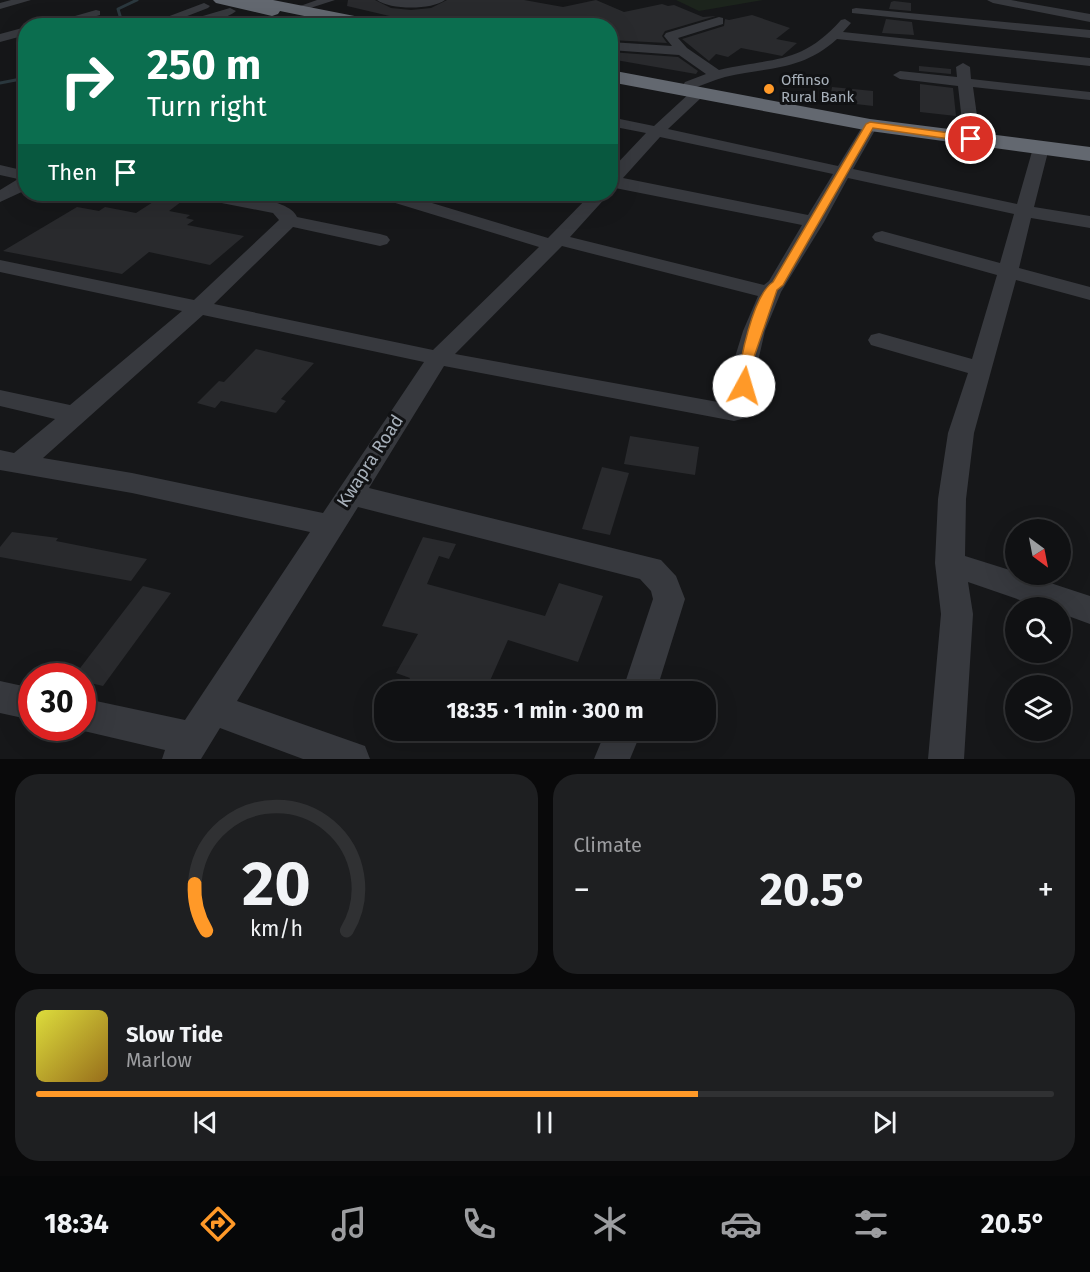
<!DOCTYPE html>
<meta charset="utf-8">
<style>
body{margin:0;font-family:"Fira Sans",sans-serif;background:#1e1f21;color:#f1f3f6;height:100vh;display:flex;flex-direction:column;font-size:22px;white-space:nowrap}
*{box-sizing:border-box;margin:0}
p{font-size:20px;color:#9c9da0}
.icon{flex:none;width:33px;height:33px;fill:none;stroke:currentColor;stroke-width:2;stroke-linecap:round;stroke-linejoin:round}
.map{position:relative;height:759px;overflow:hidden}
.drawer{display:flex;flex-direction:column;gap:15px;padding:15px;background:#09090a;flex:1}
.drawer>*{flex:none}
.top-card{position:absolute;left:18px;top:18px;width:600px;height:183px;border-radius:24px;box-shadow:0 6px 24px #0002,0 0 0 2px #303133;background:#0b6e4f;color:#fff;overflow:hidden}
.needle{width:39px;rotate:148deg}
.tools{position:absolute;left:1005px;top:519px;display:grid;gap:12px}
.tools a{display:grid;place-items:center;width:66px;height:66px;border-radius:50%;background:#101113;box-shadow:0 6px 24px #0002,0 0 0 2px #303133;font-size:30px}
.speed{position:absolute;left:18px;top:663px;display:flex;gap:12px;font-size:30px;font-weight:700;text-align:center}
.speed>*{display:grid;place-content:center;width:78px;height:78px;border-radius:50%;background:#101113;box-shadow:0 6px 24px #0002,0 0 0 2px #303133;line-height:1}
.speed .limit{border:9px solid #d22;background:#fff;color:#111}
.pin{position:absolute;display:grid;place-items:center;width:51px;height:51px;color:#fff;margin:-26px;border:3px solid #fff;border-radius:50%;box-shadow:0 2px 6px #0007}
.me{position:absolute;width:66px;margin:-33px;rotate:6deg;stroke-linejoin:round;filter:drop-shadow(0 0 4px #0008)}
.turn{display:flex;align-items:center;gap:21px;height:126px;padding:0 30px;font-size:27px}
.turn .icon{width:78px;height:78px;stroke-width:2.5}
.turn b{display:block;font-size:42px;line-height:51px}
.then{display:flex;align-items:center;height:57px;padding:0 30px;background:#0003;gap:12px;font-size:22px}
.big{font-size:45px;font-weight:700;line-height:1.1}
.drawer .card{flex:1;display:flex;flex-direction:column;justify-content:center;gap:9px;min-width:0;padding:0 21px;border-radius:24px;background:#1e1f21}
.drawer .dial{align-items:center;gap:0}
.dial svg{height:156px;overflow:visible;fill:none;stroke:#303133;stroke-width:7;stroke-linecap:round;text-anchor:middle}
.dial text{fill:#f1f3f6;stroke:none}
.song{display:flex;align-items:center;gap:18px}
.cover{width:72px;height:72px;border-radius:9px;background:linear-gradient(135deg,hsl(60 70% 55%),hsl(40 70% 35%))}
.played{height:6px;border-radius:3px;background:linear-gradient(90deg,#ff9928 65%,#303133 65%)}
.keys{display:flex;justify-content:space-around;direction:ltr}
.heat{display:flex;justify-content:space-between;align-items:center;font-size:33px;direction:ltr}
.drawer .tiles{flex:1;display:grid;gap:15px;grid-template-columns:1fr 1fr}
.card:last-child{grid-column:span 2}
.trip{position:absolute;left:374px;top:681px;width:342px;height:60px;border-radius:24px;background:#101113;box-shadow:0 6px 24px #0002,0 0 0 2px #303133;font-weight:700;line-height:60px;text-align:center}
.dock{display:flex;height:96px;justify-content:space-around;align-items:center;background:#060708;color:#9c9da0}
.dock .icon{width:42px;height:42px}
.dock .selected{color:#ff9928}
.dock b{font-size:27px;color:#f1f3f6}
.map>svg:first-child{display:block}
</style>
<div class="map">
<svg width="1090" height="759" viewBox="0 0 1090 759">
<rect width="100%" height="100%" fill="#161719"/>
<path fill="#1c241c" d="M 676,0 L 763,0 L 699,11 Z"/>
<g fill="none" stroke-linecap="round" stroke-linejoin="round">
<g stroke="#2b383e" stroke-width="3">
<path d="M 123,26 L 118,9 L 137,0"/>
<path d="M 0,83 L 26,78"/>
</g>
</g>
<g fill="#292a2d">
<path d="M 348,0 L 375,0 L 391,8 L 411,10 L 431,8 L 447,0 L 524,0 L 563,7 L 596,0 L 624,12 L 662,4 L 668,6 L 674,5 L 703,17 L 716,16 L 665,31 L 662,36 L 667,43 L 610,40 L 610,26 L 432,26 L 347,6 Z"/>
<path d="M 894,1 L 911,3 L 911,11 L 889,9 L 891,2 Z"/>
<path d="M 752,15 L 790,28 L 776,39 L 797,43 L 782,56 L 741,48 L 728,57 L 716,54 L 709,61 L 682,39 L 724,26 L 725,19 L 729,20 Z"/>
<path d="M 886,19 L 912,22 L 914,35 L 882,33 Z"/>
<path d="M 610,52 L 678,57 L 698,71 L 696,74 L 610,59 Z"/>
<path d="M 919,66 L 951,69 L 951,74 L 919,71 Z"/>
<path d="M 920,84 L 953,88 L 956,116 L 920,112 Z"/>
<path d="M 832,87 L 873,91 L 873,106 L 830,101 Z"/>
<path d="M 164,195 L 186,198 L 169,211 L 190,215 L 186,218 L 194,220 L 187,225 L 244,236 L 210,265 L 149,252 L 122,274 L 3,251 L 77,207 L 99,211 L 105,207 L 136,213 Z"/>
<path d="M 256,349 L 314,363 L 281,399 L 286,401 L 276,413 L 221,401 L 215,408 L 197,403 L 219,381 L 224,382 Z"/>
<path d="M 630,436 L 699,447 L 695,475 L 624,464 Z"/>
<path d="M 602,467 L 629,473 L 610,535 L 582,529 Z"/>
<path d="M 12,532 L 58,538 L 56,541 L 147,559 L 131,581 L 0,557 L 0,547 Z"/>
<path d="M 423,537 L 456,544 L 449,559 L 439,556 L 427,584 L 545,616 L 559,583 L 603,596 L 578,662 L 508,640 L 485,692 L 450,692 L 436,687 L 433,692 L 420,692 L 405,687 L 410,678 L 396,673 L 418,634 L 382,626 Z"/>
<path d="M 143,586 L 171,593 L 103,686 L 82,681 L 82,676 L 74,676 Z"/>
</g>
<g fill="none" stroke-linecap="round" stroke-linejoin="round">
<g fill="#37393e" fill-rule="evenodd">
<path d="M 11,0 L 31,0 L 0,9 L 0,3 Z"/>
<path d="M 317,0 L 335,0 L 295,13 L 289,10 Z"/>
<path d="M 377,0 L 445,0 C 432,10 390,10 377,0 Z"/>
<path d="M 987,0 L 1011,0 L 1090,14 L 1090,22 L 993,3 Z"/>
<path d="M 204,3 L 210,6 L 208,8 L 177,20 L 196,18 L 230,8 L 236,11 C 222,23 173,33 159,20 Z"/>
<path d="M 856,8 L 1090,30 L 1090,38 L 852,13 L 852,9 Z"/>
<path d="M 96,10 L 100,11 L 100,15 L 62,26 L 40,26 Z"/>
<path d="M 719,17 L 723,18 L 723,24 L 678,38 L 687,48 L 719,70 C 772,57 800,66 841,20 L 845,19 L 851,23 L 843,32 L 1090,58 L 1090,66 L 837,39 C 802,71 768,67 725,77 C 713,80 702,86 690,89 L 683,85 L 685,82 L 706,74 L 679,55 L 610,50 L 610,42 L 672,46 L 664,36 L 666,33 Z"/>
<path d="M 26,27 L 26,35 L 0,42 L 0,34 Z"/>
<path d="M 963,63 L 970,67 L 971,79 L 1090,92 L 1090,100 L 973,87 L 979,130 L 971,135 L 963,130 L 958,86 L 900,79 L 893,75 L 900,71 L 957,77 L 956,67 Z"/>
<path d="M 697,90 L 704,94 L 702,97 L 668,129 L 838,166 L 865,122 L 870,120 L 878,125 L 853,169 L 1017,204 L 1033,148 L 1041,143 L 1047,145 L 1049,148 L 1034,207 L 1090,216 L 1090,228 L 1031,218 L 1019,268 L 1090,287 L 1090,300 L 1016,280 L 974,433 L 966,499 L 965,556 L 1016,572 L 1016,574 L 1023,574 L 1090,596 L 1090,624 L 1060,613 L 1060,608 L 1043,608 L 968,582 L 973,614 L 964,759 L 928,759 L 941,614 L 935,563 L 938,499 L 948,433 L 968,373 L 871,345 L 868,340 L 871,335 L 879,333 L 972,359 L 997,275 L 875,241 L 872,237 L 875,233 L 882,231 L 1000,263 L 1014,214 L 848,178 L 824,222 L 781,292 L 765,331 L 759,357 L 754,403 L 749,417 L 734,421 L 444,366 L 369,488 L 661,560 L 676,576 L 685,599 L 656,692 L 622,692 L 653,599 L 651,591 L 640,579 L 358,507 L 237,701 L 365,746 L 370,759 L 303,759 L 220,728 L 201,759 L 162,759 L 165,750 L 71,728 L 82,728 L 82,698 L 185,720 L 310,532 L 132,493 L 0,470 L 0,450 L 14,453 L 55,419 L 0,406 L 0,390 L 70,405 L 182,311 L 0,272 L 0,260 L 194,300 L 279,220 L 273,213 L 196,198 L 193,194 C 216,194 288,195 297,217 L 380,234 L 387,236 L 390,240 L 387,244 L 380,246 L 293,227 L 214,304 L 433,350 L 539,247 L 379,198 L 376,194 L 402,194 L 548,238 L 591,194 L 609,194 L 570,237 L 764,285 L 769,281 L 802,225 L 610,187 L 610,171 L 646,133 L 610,126 L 610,117 L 654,126 L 692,91 ZM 660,137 L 833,174 L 808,215 L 623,178 ZM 562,246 L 758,296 L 743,331 L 735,357 L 729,404 L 455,354 ZM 203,315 L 424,362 L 323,513 L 132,473 L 43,458 Z"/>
<path d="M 0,165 L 26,171 L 26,190 L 0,202 L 0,190 L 18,179 L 0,175 Z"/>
<path d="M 0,681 L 32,688 L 32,720 L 0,713 Z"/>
<path d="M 606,730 L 642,730 L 630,759 L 594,759 Z"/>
</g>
<g fill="#636870" fill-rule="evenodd">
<path d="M 213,0 L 273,0 L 380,21 L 388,26 L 353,26 L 280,11 L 278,14 L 272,16 L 216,3 Z"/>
<path d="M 610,70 L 870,119 L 1090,147 L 1090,161 L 870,131 L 610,82 Z"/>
</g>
</g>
<path fill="#ff9928" stroke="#a6631a" stroke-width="1.5" d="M 870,122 L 971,136 L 975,139 L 971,142 L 873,128 L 783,285 L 777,290 L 754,357 L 751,386 L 744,391 L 739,389 L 737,386 C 740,362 752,296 773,282 L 866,124 Z"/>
<circle fill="#ff9928" stroke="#111214" stroke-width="2" cx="769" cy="89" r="6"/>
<g text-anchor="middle" stroke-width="6" stroke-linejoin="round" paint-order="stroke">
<g font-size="15" fill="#a7b0ba" stroke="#111214" text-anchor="start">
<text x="781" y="85">Offinso<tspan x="781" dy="17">Rural Bank</tspan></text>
</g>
<g font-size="18" fill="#a7b0ba" stroke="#111214">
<text transform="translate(370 461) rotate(-57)" y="6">Kwapra Road</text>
</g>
</g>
</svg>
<div class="tools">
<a><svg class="needle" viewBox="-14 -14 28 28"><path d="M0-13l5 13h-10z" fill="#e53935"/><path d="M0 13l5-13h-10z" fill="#9c9da0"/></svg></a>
<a><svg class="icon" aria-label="search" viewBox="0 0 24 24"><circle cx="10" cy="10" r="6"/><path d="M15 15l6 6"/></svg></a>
<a><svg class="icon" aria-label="layers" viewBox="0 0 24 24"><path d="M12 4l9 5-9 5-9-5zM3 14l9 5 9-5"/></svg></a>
</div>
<div class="speed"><div class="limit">30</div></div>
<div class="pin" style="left:971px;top:139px;background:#d93025"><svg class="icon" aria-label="arrive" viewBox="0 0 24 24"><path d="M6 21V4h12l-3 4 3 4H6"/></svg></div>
<svg class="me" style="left:744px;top:386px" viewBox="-20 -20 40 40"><circle r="19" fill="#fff"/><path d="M0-13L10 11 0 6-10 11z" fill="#ff9928"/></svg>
<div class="trip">18:35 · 1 min · 300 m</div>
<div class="top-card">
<div class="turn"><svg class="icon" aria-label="right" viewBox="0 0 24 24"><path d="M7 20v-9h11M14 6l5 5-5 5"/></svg><div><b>250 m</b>Turn right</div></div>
<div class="then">Then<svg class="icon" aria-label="arrive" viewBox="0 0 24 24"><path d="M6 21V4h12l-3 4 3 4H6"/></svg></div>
</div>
</div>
<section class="drawer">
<div class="tiles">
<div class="card dial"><svg viewBox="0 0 100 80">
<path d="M14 69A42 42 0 1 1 86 69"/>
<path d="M14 69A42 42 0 0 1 8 45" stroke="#ff9928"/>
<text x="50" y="56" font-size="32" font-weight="700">20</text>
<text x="50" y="72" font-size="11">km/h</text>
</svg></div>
<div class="card"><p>Climate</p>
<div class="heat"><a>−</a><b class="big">20.5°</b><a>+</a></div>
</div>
<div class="card">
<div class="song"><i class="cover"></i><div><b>Slow Tide</b><p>Marlow</p></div></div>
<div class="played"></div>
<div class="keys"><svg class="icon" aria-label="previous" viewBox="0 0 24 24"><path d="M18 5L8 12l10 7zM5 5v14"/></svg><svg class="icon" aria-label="pause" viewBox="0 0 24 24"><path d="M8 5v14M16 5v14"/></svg><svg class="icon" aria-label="next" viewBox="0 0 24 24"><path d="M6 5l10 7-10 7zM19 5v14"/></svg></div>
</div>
</div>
</section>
<nav class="dock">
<b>18:34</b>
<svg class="icon selected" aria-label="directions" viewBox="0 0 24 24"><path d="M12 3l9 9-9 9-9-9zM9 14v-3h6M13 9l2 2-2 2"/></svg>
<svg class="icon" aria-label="music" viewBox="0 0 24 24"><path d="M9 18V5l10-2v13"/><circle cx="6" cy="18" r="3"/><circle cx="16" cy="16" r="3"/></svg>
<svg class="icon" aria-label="phone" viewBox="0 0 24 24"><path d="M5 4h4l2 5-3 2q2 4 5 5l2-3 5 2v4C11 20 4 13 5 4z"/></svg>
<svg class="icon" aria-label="climate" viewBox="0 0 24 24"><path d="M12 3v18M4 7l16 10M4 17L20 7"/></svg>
<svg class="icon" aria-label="car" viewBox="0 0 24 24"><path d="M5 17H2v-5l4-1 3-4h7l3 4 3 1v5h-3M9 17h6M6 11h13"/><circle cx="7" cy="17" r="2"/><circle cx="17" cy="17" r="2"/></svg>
<svg class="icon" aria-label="filters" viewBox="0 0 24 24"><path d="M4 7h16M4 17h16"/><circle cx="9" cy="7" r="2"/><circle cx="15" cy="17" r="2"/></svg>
<b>20.5°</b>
</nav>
